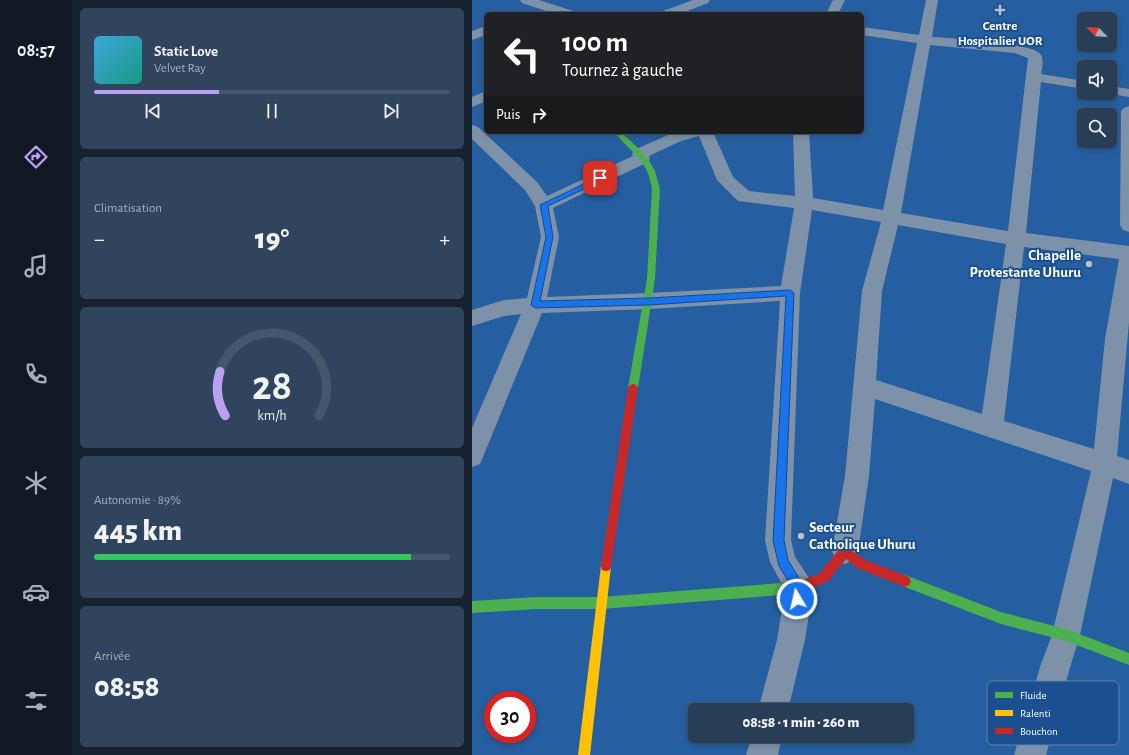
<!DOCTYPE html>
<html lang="fr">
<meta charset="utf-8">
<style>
body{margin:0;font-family:"Alegreya Sans",sans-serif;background:#30455d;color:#f1f3f6;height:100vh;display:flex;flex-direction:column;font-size:15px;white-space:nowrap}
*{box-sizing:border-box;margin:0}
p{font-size:13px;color:#a5aeba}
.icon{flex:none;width:22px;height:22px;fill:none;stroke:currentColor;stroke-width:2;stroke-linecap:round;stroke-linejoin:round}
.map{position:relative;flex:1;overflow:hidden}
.details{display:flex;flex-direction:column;gap:8px;padding:8px;background:#162230;width:400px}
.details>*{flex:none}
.top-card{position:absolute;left:12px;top:12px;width:380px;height:122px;border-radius:6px;box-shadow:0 2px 6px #0003,0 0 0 1px #44576d;background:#202124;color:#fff;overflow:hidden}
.needle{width:26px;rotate:295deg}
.controls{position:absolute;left:605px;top:12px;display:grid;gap:8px}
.controls a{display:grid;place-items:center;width:40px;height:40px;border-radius:6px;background:#283e57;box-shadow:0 2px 6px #0003,0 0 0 1px #44576d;font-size:20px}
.speed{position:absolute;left:12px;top:691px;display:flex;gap:8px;font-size:20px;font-weight:700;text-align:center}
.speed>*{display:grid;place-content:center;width:52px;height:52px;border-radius:50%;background:#283e57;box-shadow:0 2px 6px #0003,0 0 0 1px #44576d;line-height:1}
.speed .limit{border:6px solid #d22;background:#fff;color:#111}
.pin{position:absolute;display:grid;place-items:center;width:34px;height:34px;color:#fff;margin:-17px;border-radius:8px;box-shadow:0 2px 6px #0006}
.me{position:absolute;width:44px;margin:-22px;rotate:351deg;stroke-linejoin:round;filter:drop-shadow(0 0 3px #0008)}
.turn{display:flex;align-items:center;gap:14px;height:84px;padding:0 12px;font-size:18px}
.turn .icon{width:52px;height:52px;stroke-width:2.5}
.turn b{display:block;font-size:28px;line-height:34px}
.then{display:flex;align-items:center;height:38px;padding:0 12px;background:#0003;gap:8px;font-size:15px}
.big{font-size:30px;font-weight:800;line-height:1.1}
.details .card{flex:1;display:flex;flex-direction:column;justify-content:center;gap:6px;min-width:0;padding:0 14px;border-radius:6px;background:#30455d}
.details .dial{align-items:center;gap:0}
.dial svg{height:104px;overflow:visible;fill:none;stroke:#44576d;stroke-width:7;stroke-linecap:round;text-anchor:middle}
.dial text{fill:#f1f3f6;stroke:none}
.song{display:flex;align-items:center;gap:12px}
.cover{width:48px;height:48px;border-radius:6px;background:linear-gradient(135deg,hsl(200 70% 55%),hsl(170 70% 35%))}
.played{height:4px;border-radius:2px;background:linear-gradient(90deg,#bca0f2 35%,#44576d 35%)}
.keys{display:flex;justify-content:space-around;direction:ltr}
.heat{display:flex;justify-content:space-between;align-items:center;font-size:22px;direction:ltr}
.charge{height:6px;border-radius:3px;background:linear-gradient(90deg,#34c759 89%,#44576d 0)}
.trip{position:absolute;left:216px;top:703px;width:226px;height:40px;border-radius:6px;background:#283e57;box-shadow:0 2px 6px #0003,0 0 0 1px #44576d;font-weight:800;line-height:40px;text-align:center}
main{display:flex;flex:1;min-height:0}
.tabs{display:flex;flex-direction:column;width:72px;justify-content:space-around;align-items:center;background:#101923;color:#a5aeba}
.tabs .icon{width:28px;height:28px}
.tabs .current{color:#bca0f2}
.tabs b{font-size:18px;color:#f1f3f6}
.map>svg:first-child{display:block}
</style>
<main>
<nav class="tabs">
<b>08:57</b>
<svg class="icon current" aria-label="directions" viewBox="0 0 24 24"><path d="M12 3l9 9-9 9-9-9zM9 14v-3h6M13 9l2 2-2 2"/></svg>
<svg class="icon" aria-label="music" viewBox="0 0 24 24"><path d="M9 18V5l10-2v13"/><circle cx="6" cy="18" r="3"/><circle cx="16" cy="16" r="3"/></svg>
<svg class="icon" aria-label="phone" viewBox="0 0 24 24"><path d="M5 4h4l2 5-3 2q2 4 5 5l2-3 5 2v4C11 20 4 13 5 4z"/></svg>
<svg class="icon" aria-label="climate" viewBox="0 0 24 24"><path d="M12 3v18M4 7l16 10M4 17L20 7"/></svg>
<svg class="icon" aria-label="car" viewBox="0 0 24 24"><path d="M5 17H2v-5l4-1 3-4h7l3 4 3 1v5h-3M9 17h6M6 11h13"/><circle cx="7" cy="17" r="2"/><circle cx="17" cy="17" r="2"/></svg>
<svg class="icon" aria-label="filters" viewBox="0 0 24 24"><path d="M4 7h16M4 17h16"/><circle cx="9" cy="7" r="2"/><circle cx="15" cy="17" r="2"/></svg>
</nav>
<section class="details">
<div class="card">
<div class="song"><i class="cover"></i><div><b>Static Love</b><p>Velvet Ray</p></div></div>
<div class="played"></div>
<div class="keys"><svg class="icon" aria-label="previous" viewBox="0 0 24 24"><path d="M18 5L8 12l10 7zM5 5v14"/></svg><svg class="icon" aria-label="pause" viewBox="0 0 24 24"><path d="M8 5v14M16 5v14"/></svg><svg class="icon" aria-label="next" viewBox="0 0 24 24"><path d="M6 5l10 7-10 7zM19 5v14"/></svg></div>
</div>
<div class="card"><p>Climatisation</p>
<div class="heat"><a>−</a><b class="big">19°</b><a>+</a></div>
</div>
<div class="card dial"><svg viewBox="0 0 100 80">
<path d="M14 69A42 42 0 1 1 86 69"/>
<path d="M14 69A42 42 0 0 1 10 35" stroke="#bca0f2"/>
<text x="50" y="56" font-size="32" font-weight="700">28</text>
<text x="50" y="72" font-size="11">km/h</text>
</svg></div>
<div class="card"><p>Autonomie · 89%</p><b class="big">445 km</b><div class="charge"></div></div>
<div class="card"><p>Arrivée</p><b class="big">08:58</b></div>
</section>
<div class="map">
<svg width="657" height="755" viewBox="0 0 657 755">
<rect width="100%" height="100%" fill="#365274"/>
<path fill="#265fa1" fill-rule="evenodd" d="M 0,0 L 657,0 L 657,755 L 0,755 ZM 14,14 L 390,14 L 390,132 L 14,132 ZM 612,19 L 638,19 L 638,45 L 612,45 ZM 612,67 L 638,67 L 638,93 L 612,93 ZM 612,115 L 638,115 L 638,141 L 612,141 ZM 21,700 L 55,700 L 55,734 L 21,734 ZM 223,710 L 435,710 L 435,736 L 223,736 Z"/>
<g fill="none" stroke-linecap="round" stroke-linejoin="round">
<g fill="#7d92a8" fill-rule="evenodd">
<path d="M 48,0 L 67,0 L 101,11 L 102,14 L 83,14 L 50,3 Z"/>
<path d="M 221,0 L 238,0 L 236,3 L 208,14 L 190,14 L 191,11 Z"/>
<path d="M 361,0 L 373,0 L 366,14 L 354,14 Z"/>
<path d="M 454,0 L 466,0 L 460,37 C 476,38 564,43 569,55 C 572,60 570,69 569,74 L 612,81 L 612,89 L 569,82 L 554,233 L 657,246 L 657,322 L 645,456 L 657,460 L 657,484 L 641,478 L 608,635 L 599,664 L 574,755 L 542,755 L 569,664 L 580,635 L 619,471 L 403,399 L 397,476 L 386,551 L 382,560 L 373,564 L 364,560 L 360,551 L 373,476 L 390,291 L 409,222 L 340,210 L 328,293 L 319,540 L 323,557 L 337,578 L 341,588 L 333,640 L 316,710 L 286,710 L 305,640 L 313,590 L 298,562 L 293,540 L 308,301 L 177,309 L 70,313 L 8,464 L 0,467 L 0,428 L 49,314 L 32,316 L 0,326 L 0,310 L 32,300 L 55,298 L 69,237 L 63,206 L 53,190 L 0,139 L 0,125 L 6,127 L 65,182 L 75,196 L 161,156 L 160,154 L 162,150 L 203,132 L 241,132 L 261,177 L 277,191 L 323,196 L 321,132 L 337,132 L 341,198 L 411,210 L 445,43 L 390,35 L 390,27 L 447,35 ZM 458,45 L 543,53 L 556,58 L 536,231 L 429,213 ZM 227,136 L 245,180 L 266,201 L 322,208 L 309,286 L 177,293 L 75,297 L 87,237 L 81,208 L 176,162 L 178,158 L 177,156 L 209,141 ZM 426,225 L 534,244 L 510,414 L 404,380 L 410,291 ZM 552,247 L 647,259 L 633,339 L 622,449 L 532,421 Z"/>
<path d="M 14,26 L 14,35 L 0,40 L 0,31 Z"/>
<path d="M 638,86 L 657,89 L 657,97 L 633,93 L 638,93 Z"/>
<path d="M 14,91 L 14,101 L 0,107 L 0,97 Z"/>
<path d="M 657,106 L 657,232 L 651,230 L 648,225 L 649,111 L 652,108 Z"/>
<path d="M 280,736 L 310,736 L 306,755 L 274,755 Z"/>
</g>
<g fill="#4caf50" fill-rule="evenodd">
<path d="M 142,132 L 149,132 L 167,149 L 178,162 L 183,171 L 188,189 L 183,279 L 166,388 L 164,391 L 161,392 L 158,391 L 156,388 L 175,279 L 180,189 C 175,158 160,154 142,132 Z"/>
<path d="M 433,575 L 529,612 L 594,629 L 657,653 L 657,665 L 594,641 L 529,624 L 433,587 L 429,585 L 427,581 L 429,577 Z"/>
<path d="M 323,582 L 327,584 L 329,588 L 327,592 L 323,594 L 129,609 L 65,609 L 0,613 L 0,601 L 65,597 L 129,597 Z"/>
</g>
<path fill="#ffc107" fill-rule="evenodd" d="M 134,561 L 138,562 L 139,566 L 118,755 L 106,755 L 129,566 L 130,562 Z"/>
<g fill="#c62828" fill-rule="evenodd">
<path d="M 161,384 L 164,385 L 166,388 L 139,566 L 138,570 L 134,571 L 130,570 L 129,566 L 156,388 L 158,385 Z"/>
<path d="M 373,546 L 393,560 L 437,577 L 439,581 L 437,585 L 433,587 L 385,568 L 374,559 L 355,582 L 323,594 L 319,592 L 317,588 L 319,584 L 347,574 L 369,547 Z"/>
</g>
</g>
<path fill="#1a73e8" stroke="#114b97" d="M 128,176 L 132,178 L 131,180 L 76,206 L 81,237 L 68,301 L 177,298 L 318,290 L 322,293 L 312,540 L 316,560 L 333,588 L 329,603 L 325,605 L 321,603 L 320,599 L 321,589 L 307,566 L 301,540 L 314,296 L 177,305 L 63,308 L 59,305 L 74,237 L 68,205 Z"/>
<g fill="#b9c2ce" stroke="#1b4f8f" stroke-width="1.5">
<path d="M526 4h4v4h4v4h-4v4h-4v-4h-4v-4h4z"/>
<circle cx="617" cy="264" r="4"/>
<circle cx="329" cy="536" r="4"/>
</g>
<g text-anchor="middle" stroke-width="4" stroke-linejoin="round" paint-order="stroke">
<g font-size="13" font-weight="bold" fill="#fff" stroke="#1b4f8f">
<text x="528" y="30">Centre<tspan x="528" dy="15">Hospitalier UOR</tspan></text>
</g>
<g font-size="15" font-weight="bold" fill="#fff" stroke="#1b4f8f" text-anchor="end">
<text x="609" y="260">Chapelle<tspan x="609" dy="17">Protestante Uhuru</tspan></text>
<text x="337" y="532" text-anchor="start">Secteur<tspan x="337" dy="17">Catholique Uhuru</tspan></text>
</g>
</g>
<rect x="515" y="681" width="132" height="64" rx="6" fill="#1b4f8f" stroke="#5f84b1" stroke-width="1"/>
<rect x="523" y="692" width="18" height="6" fill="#4caf50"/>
<rect x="523" y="710" width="18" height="6" fill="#ffc107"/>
<rect x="523" y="728" width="18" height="6" fill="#c62828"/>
<g font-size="11" fill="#fff">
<text x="548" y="699">Fluide</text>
<text x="548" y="717">Ralenti</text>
<text x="548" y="735">Bouchon</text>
</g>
</svg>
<div class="controls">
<a><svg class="needle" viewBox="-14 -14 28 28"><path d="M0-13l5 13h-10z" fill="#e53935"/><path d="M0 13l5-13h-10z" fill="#a5aeba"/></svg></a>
<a><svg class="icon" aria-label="sound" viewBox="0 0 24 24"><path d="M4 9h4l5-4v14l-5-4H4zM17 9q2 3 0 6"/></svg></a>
<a><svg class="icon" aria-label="search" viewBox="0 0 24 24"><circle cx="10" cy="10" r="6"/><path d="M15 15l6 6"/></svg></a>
</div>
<div class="speed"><div class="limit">30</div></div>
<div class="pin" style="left:128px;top:178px;background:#d93025"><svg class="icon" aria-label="arrive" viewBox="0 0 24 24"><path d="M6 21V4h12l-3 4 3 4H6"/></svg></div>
<svg class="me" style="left:325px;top:599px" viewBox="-20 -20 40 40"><circle r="17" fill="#1a73e8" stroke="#fff" stroke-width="3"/><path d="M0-11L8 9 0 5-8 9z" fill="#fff"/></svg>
<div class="trip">08:58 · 1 min · 260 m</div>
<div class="top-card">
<div class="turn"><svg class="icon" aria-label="left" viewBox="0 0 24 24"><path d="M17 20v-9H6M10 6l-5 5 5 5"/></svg><div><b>100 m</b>Tournez à gauche</div></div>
<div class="then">Puis<svg class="icon" aria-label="right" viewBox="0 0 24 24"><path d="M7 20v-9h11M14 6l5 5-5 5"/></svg></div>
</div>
</div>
</main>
